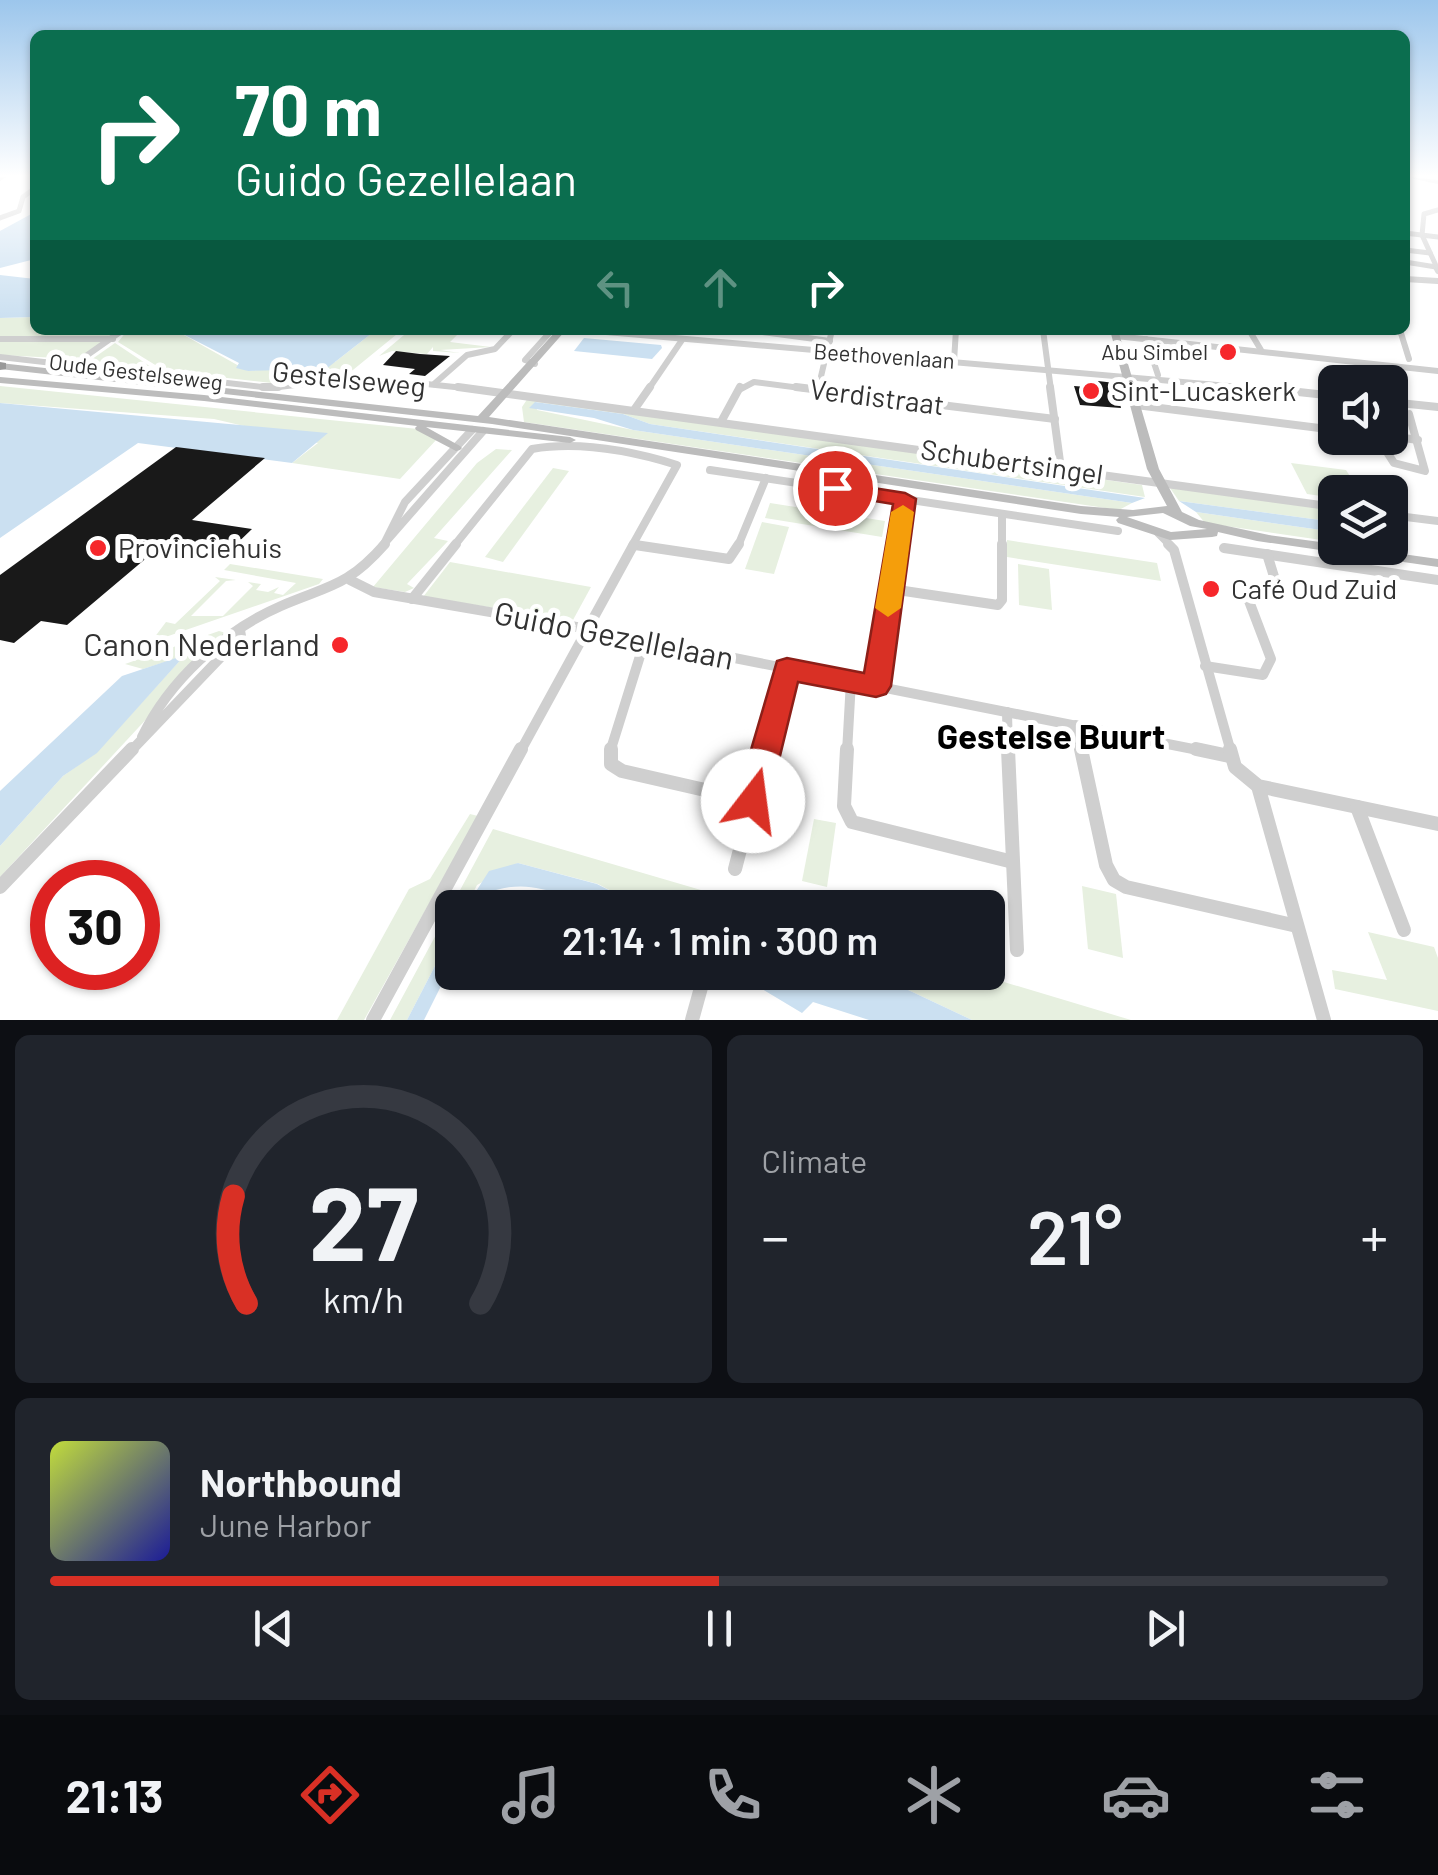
<!DOCTYPE html>
<meta charset="utf-8">
<style>
body{margin:0;font-family:Barlow,sans-serif;background:#20242c;color:#f1f3f6;height:100vh;display:flex;flex-direction:column;font-size:38px;white-space:nowrap}
*{box-sizing:border-box;margin:0}
p{font-size:32px;color:#9ea1a6}
.icon{flex:none;width:55px;height:55px;fill:none;stroke:currentColor;stroke-width:2;stroke-linecap:round;stroke-linejoin:round}
.map{position:relative;height:1020px;overflow:hidden}
.details{display:flex;flex-direction:column;gap:15px;padding:15px;background:#0d0f14;flex:1}
.details>*{flex:none}
.hud{position:absolute;left:30px;top:30px;width:1380px;height:305px;border-radius:15px;box-shadow:0 2px 8px #0004;background:#0b6e4f;color:#fff;overflow:hidden}
.controls{position:absolute;left:1318px;top:365px;display:grid;gap:20px}
.controls a{display:grid;place-items:center;width:90px;height:90px;border-radius:15px;background:#171b24;box-shadow:0 2px 8px #0004;font-size:50px}
.speed{position:absolute;left:30px;top:860px;display:flex;gap:20px;font-size:50px;font-weight:700;text-align:center}
.speed>*{display:grid;place-content:center;width:130px;height:130px;border-radius:50%;background:#171b24;box-shadow:0 2px 8px #0004;line-height:1}
.speed .limit{border:15px solid #d22;background:#fff;color:#111}
.pin{position:absolute;display:grid;place-items:center;width:85px;height:85px;color:#fff;margin:-42px;border:5px solid #fff;border-radius:50%;box-shadow:0 2px 10px #0007}
.me{position:absolute;width:110px;margin:-55px;rotate:15deg;stroke-linejoin:round;filter:drop-shadow(0 0 8px #0008)}
.turn{display:flex;align-items:center;gap:35px;height:210px;padding:0 40px;font-size:45px}
.turn .icon{width:130px;height:130px;stroke-width:2.5}
.turn b{display:block;font-size:70px;line-height:85px}
.lanes{display:flex;align-items:center;height:95px;padding:0 40px;background:#0003;justify-content:center;gap:50px;direction:ltr}
.lanes .off{opacity:.35}
.big{font-size:75px;font-weight:600;line-height:1.1}
.details .card{flex:1;display:flex;flex-direction:column;justify-content:center;gap:15px;min-width:0;padding:0 35px;border-radius:15px;background:#20242c}
.details .dial{align-items:center;gap:0}
.dial svg{height:260px;overflow:visible;fill:none;stroke:#363941;stroke-width:7;stroke-linecap:round;text-anchor:middle}
.dial text{fill:#f1f3f6;stroke:none}
.song{display:flex;align-items:center;gap:30px}
.cover{width:120px;height:120px;border-radius:15px;background:linear-gradient(135deg,hsl(70 70% 55%),hsl(240 70% 35%))}
.played{height:10px;border-radius:5px;background:linear-gradient(90deg,#d93025 50%,#363941 50%)}
.keys{display:flex;justify-content:space-around;direction:ltr}
.heat{display:flex;justify-content:space-between;align-items:center;font-size:55px;direction:ltr}
.details .tiles{flex:1;display:grid;gap:15px;grid-template-columns:1fr 1fr}
.card:last-child{grid-column:span 2}
.trip{position:absolute;left:435px;top:890px;width:570px;height:100px;border-radius:15px;background:#171b24;box-shadow:0 2px 8px #0004;font-weight:600;line-height:100px;text-align:center}
.tab-bar{display:flex;height:160px;justify-content:space-around;align-items:center;background:#090b0e;color:#9ea1a6}
.tab-bar .icon{width:70px;height:70px}
.tab-bar .active{color:#d93025}
.tab-bar b{font-size:45px;color:#f1f3f6}
.map>svg:first-child{display:block}
</style>
<div class="map">
<svg width="1438" height="1020" viewBox="0 0 1438 1020">
<rect width="100%" height="100%" fill="#fff"/>
<g fill="#e7f0e0">
<path d="M 35,317 L 35,330 L 119,331 L 111,336 L 0,338 L 0,318 Z"/>
<path d="M 175,330 L 248,371 L 335,362 L 376,330 L 402,330 L 348,374 L 290,385 L 165,371 L 118,342 L 127,331 Z"/>
<path d="M 410,330 L 462,330 L 450,342 L 491,347 L 440,350 L 460,353 L 433,351 L 433,347 L 427,354 L 392,351 L 379,356 Z"/>
<path d="M 0,341 L 103,342 L 77,359 L 0,355 Z"/>
<path d="M 115,343 L 157,371 L 162,374 L 88,362 Z"/>
<path d="M 0,386 L 418,429 L 437,439 L 400,479 L 292,463 L 318,443 L 214,419 L 0,403 Z"/>
<path d="M 528,398 L 1142,485 L 1145,497 L 650,424 L 623,414 L 535,402 L 537,410 L 633,430 L 1132,503 L 1119,510 L 524,422 L 522,407 Z"/>
<path d="M 496,449 L 512,450 L 434,538 L 448,541 L 407,584 L 414,588 L 405,592 L 373,587 L 477,463 Z"/>
<path d="M 1291,463 L 1346,470 L 1360,492 L 1335,492 L 1335,498 L 1307,494 Z"/>
<path d="M 553,468 L 569,471 L 503,562 L 485,557 Z"/>
<path d="M 1170,488 L 1335,509 L 1335,522 L 1179,501 Z"/>
<path d="M 770,503 L 885,521 L 882,537 L 765,518 Z"/>
<path d="M 1196,512 L 1335,532 L 1335,542 L 1205,523 Z"/>
<path d="M 762,522 L 789,527 L 774,574 L 745,569 Z"/>
<path d="M 1007,540 L 1157,563 L 1161,581 L 1007,557 Z"/>
<path d="M 450,562 L 591,587 L 573,620 L 423,597 Z"/>
<path d="M 230,564 L 323,579 L 319,584 L 151,642 L 166,622 L 175,624 L 220,581 L 215,577 L 236,580 L 226,581 L 191,616 L 223,616 L 253,586 L 248,582 L 261,584 L 256,590 L 268,592 L 279,587 L 274,593 L 283,595 L 296,583 L 224,570 Z"/>
<path d="M 1018,564 L 1049,569 L 1052,610 L 1019,605 Z"/>
<path d="M 219,631 L 226,633 L 0,877 L 0,846 L 63,776 L 97,752 L 184,656 L 143,669 L 125,664 Z"/>
<path d="M 470,814 L 478,816 L 364,1020 L 337,1020 L 409,889 L 430,879 Z"/>
<path d="M 814,819 L 836,823 L 827,887 L 802,881 Z"/>
<path d="M 493,829 L 759,907 L 642,907 L 598,884 L 518,863 L 477,885 L 466,907 L 452,908 L 452,933 L 407,1020 L 390,1020 Z"/>
<path d="M 1082,886 L 1116,894 L 1123,958 L 1088,949 Z"/>
<path d="M 1368,932 L 1434,947 L 1438,958 L 1438,1011 L 1335,989 L 1332,970 L 1387,980 Z"/>
<path d="M 872,973 L 974,973 L 1131,1020 L 972,1020 Z"/>
</g>
<g fill="#cbe0f1">
<path d="M 35,212 L 35,259 L 0,268 L 0,231 Z"/>
<path d="M 0,275 L 35,279 L 35,317 L 0,318 Z"/>
<path d="M 175,330 L 376,330 L 326,369 L 248,371 L 236,368 L 239,363 Z"/>
<path d="M 584,338 L 661,345 L 662,348 L 652,359 L 574,351 Z"/>
<path d="M 535,402 L 623,414 L 650,424 L 1145,498 L 1132,503 L 633,430 L 594,418 L 529,408 Z"/>
<path d="M 0,403 L 328,433 L 292,463 L 138,443 L 0,538 Z"/>
<path d="M 1179,501 L 1335,522 L 1335,532 L 1196,512 Z"/>
<path d="M 185,655 L 97,753 L 63,776 L 0,846 L 0,791 L 122,676 Z"/>
<path d="M 518,863 L 597,884 L 642,907 C 630,908 614,910 602,908 C 563,899 538,878 496,890 L 481,907 L 466,907 L 489,871 Z"/>
<path d="M 452,933 L 452,964 L 424,1020 L 407,1020 Z"/>
<path d="M 735,973 L 872,973 L 972,1020 L 869,1020 L 813,1002 L 802,1013 Z"/>
</g>
<g fill="#191919">
<path d="M 396,351 L 420,354 L 450,356 L 425,376 L 409,374 L 415,369 L 383,365 Z"/>
<path d="M 1098,381 L 1115,383 L 1121,408 L 1080,405 L 1074,386 L 1100,388 Z"/>
<path d="M 176,447 L 265,458 L 192,520 L 252,529 L 226,554 L 163,544 L 67,625 L 41,621 L 14,643 L 0,640 L 0,575 Z"/>
</g>
<g fill="none" stroke-linecap="round" stroke-linejoin="round">
<g stroke="#cfcfcf" stroke-width="5">
<path d="M 0,218 L 19,211 L 23,197 L 35,188"/>
<path d="M 1405,233 L 1438,237"/>
<path d="M 1405,250 L 1430,253"/>
<path d="M 1405,262 L 1436,267"/>
<path d="M 1438,270 L 1422,235 L 1424,214 L 1438,210"/>
</g>
<g stroke="#cfcfcf" stroke-width="6">
<path d="M 1436,267 L 1438,271"/>
<path d="M 1405,279 L 1438,281"/>
<path d="M 583,330 L 1276,390"/>
<path d="M 748,330 L 830,341"/>
<path d="M 1043,330 L 1051,390"/>
<path d="M 1227,330 L 1250,332"/>
<path d="M 1249,330 L 1261,350"/>
<path d="M 1400,330 L 1409,359"/>
<path d="M 1116,336 L 1438,371"/>
<path d="M 0,339 L 113,339"/>
<path d="M 1146,339 L 1158,375"/>
<path d="M 0,357 L 271,388 L 360,377 L 483,390"/>
<path d="M 954,361 L 956,330"/>
<path d="M 76,363 L 123,330"/>
<path d="M 535,364 L 525,360 L 552,330"/>
<path d="M 434,384 L 467,355 L 495,349 L 513,330"/>
<path d="M 818,389 L 832,330"/>
<path d="M 648,390 L 682,340"/>
<path d="M 739,390 L 754,382 L 816,390"/>
</g>
<g stroke="#cfcfcf" stroke-width="8">
<path d="M 263,387 L 278,387"/>
<path d="M 458,387 L 1335,507"/>
<path d="M 796,387 L 1055,419"/>
<path d="M 1050,387 L 1061,469"/>
<path d="M 1253,387 L 1335,396"/>
<path d="M 1390,402 L 1438,407"/>
<path d="M 1136,405 L 1335,430"/>
<path d="M 634,410 L 650,387"/>
<path d="M 721,422 L 740,387"/>
<path d="M 1390,436 L 1418,440"/>
<path d="M 1378,438 L 1394,463 L 1425,471 L 1409,414"/>
<path d="M 710,470 L 1118,531"/>
<path d="M 1002,514 L 1002,546"/>
<path d="M 1390,515 L 1438,521"/>
<path d="M 1158,533 L 1171,546"/>
<path d="M 635,545 L 644,546"/>
<path d="M 382,546 L 483,431"/>
<path d="M 383,546 L 405,502 L 472,430"/>
<path d="M 454,546 L 532,449 C 579,441 632,451 677,465 L 632,546"/>
<path d="M 738,546 L 766,478"/>
<path d="M 898,546 L 905,499"/>
</g>
<g stroke="#cfcfcf" stroke-width="10">
<path d="M 1168,544 L 1174,550 L 1231,752"/>
<path d="M 635,545 L 729,559 L 739,544"/>
<path d="M 1224,548 L 1438,580"/>
<path d="M 350,580 L 374,592 L 588,629 L 1208,752"/>
<path d="M 891,589 L 998,605 L 1002,600 L 1002,544"/>
<path d="M 412,599 L 456,544"/>
<path d="M 1205,666 L 1263,675 L 1271,659 L 1249,601 L 1276,583 L 1267,554"/>
<path d="M 876,686 L 898,544"/>
<path d="M 1007,712 L 1008,752"/>
<path d="M 1076,725 L 1082,752"/>
<path d="M 142,737 C 169,681 223,631 281,606 C 330,585 347,587 385,544"/>
<path d="M 130,752 L 241,636 L 240,630"/>
<path d="M 520,752 L 634,544"/>
<path d="M 610,752 L 645,640"/>
<path d="M 765,752 L 787,668"/>
<path d="M 847,752 L 851,681"/>
</g>
<g stroke="#cfcfcf" stroke-width="14">
<path d="M 611,749 L 611,764 L 622,771 L 753,801"/>
<path d="M 847,749 L 844,806 L 852,822 L 1009,861"/>
<path d="M 1008,749 L 1017,950"/>
<path d="M 1081,749 L 1106,865 L 1114,880 L 1126,887 L 1297,926"/>
<path d="M 1196,749 L 1229,756"/>
<path d="M 1230,749 L 1235,767 L 1258,786 L 1438,824"/>
<path d="M 1258,786 L 1324,1020"/>
<path d="M 1357,807 L 1404,930"/>
<path d="M 735,869 L 766,749"/>
<path d="M 0,887 L 132,749"/>
<path d="M 373,1020 L 521,749"/>
<path d="M 692,1020 L 702,984"/>
</g>
<g fill="#bcbcbc" fill-rule="evenodd">
<path d="M 1411,177 L 1438,180 L 1438,184 L 1414,179 Z"/>
<path d="M 557,330 L 566,330 L 489,417 L 1081,506 L 1133,510 L 1167,506 L 1147,469 L 1110,330 L 1118,330 L 1159,469 L 1182,512 L 1199,520 L 1269,535 L 1335,544 L 1335,548 L 1360,548 L 1438,559 L 1438,567 L 1257,541 L 1218,532 L 1217,536 L 1212,537 L 1170,540 L 1118,523 L 1116,520 L 1119,517 L 1081,514 L 492,424 L 0,369 L 0,363 L 478,416 ZM 1163,513 L 1190,526 L 1207,529 L 1171,532 L 1127,517 Z"/>
<path d="M 0,377 L 204,395 L 570,437 L 576,440 L 570,443 L 426,427 L 460,446 L 462,448 L 460,450 L 456,451 L 416,430 L 415,428 L 417,426 L 204,401 L 0,383 Z"/>
</g>
<g fill="#999" fill-rule="evenodd">
<path d="M 0,177 L 6,177 L 0,181 Z"/>
<path d="M 0,362 L 6,363 L 6,369 L 0,370 Z"/>
</g>
</g>
<linearGradient id="sky" x2="0" y2="1"><stop stop-color="#9cc6ec"/><stop offset="0.55" stop-color="#fff"/><stop offset="1" stop-color="#fff" stop-opacity="0"/></linearGradient>
<rect width="1438" height="320" fill="url(#sky)"/>
<path fill="#d93025" stroke="#8d1f18" stroke-width="2.5" d="M 835,482 L 905,493 L 916,499 L 891,686 L 886,694 L 876,697 L 798,682 L 769,801 L 765,811 L 753,815 L 741,811 L 736,801 L 777,661 L 787,658 L 864,673 L 893,504 L 827,493 L 824,488 Z"/>
<path fill="#f59e0b" d="M 903,505 L 914,512 L 901,608 L 888,617 L 875,608 L 891,512 Z"/>
<g fill="#f6272b" stroke="#fff" stroke-width="4">
<circle cx="1228" cy="352" r="10"/>
<circle cx="1091" cy="391" r="10"/>
<circle cx="98" cy="548" r="10"/>
<circle cx="1211" cy="589" r="10"/>
<circle cx="340" cy="645" r="10"/>
</g>
<g text-anchor="middle" stroke-width="10" stroke-linejoin="round" paint-order="stroke">
<g font-size="22" fill="#323232" stroke="#fff" text-anchor="end">
<text x="1208" y="360">Abu Simbel</text>
</g>
<g font-size="22" fill="#323232" stroke="#fff">
<text transform="translate(884 356) rotate(4)" y="8">Beethovenlaan</text>
<text transform="translate(136 372) rotate(7)" y="8">Oude Gestelseweg</text>
</g>
<g font-size="28" fill="#323232" stroke="#fff">
<text transform="translate(349 379) rotate(6)" y="10">Gestelseweg</text>
<text transform="translate(877 397) rotate(7)" y="10">Verdistraat</text>
<text transform="translate(1012 462) rotate(8)" y="10">Schubertsingel</text>
</g>
<g font-size="28" fill="#323232" stroke="#fff" text-anchor="start">
<text x="1111" y="401">Sint-Lucaskerk</text>
<text x="118" y="558">Provinciehuis</text>
<text x="1231" y="599">Café Oud Zuid</text>
</g>
<g font-size="32" fill="#323232" stroke="#fff">
<text transform="translate(614 636) rotate(11)" y="11">Guido Gezellelaan</text>
</g>
<g font-size="32" fill="#323232" stroke="#fff" text-anchor="end">
<text x="320" y="656">Canon Nederland</text>
</g>
<g font-size="35" font-weight="bold" fill="#000" stroke="#fff">
<text x="1051" y="749">Gestelse Buurt</text>
</g>
</g>
</svg>
<div class="controls">
<a><svg class="icon" aria-label="sound" viewBox="0 0 24 24"><path d="M4 9h4l5-4v14l-5-4H4zM17 9q2 3 0 6"/></svg></a>
<a><svg class="icon" aria-label="layers" viewBox="0 0 24 24"><path d="M12 4l9 5-9 5-9-5zM3 14l9 5 9-5"/></svg></a>
</div>
<div class="speed"><div class="limit">30</div></div>
<div class="pin" style="left:835px;top:488px;background:#d93025"><svg class="icon" aria-label="arrive" viewBox="0 0 24 24"><path d="M6 21V4h12l-3 4 3 4H6"/></svg></div>
<svg class="me" style="left:753px;top:801px" viewBox="-20 -20 40 40"><circle r="19" fill="#fff"/><path d="M0-13L10 11 0 6-10 11z" fill="#d93025"/></svg>
<div class="trip">21:14 · 1 min · 300 m</div>
<div class="hud">
<div class="turn"><svg class="icon" aria-label="right" viewBox="0 0 24 24"><path d="M7 20v-9h11M14 6l5 5-5 5"/></svg><div><b>70 m</b>Guido Gezellelaan</div></div>
<div class="lanes"><svg class="icon off" aria-label="left" viewBox="0 0 24 24"><path d="M17 20v-9H6M10 6l-5 5 5 5"/></svg><svg class="icon off" aria-label="ahead" viewBox="0 0 24 24"><path d="M12 20V5M6 11l6-6 6 6"/></svg><svg class="icon" aria-label="right" viewBox="0 0 24 24"><path d="M7 20v-9h11M14 6l5 5-5 5"/></svg></div>
</div>
</div>
<section class="details">
<div class="tiles">
<div class="card dial"><svg viewBox="0 0 100 80">
<path d="M14 69A42 42 0 1 1 86 69"/>
<path d="M14 69A42 42 0 0 1 10 36" stroke="#d93025"/>
<text x="50" y="56" font-size="32" font-weight="700">27</text>
<text x="50" y="72" font-size="11">km/h</text>
</svg></div>
<div class="card"><p>Climate</p>
<div class="heat"><a>−</a><b class="big">21°</b><a>+</a></div>
</div>
<div class="card">
<div class="song"><i class="cover"></i><div><b>Northbound</b><p>June Harbor</p></div></div>
<div class="played"></div>
<div class="keys"><svg class="icon" aria-label="previous" viewBox="0 0 24 24"><path d="M18 5L8 12l10 7zM5 5v14"/></svg><svg class="icon" aria-label="pause" viewBox="0 0 24 24"><path d="M8 5v14M16 5v14"/></svg><svg class="icon" aria-label="next" viewBox="0 0 24 24"><path d="M6 5l10 7-10 7zM19 5v14"/></svg></div>
</div>
</div>
</section>
<nav class="tab-bar">
<b>21:13</b>
<svg class="icon active" aria-label="directions" viewBox="0 0 24 24"><path d="M12 3l9 9-9 9-9-9zM9 14v-3h6M13 9l2 2-2 2"/></svg>
<svg class="icon" aria-label="music" viewBox="0 0 24 24"><path d="M9 18V5l10-2v13"/><circle cx="6" cy="18" r="3"/><circle cx="16" cy="16" r="3"/></svg>
<svg class="icon" aria-label="phone" viewBox="0 0 24 24"><path d="M5 4h4l2 5-3 2q2 4 5 5l2-3 5 2v4C11 20 4 13 5 4z"/></svg>
<svg class="icon" aria-label="climate" viewBox="0 0 24 24"><path d="M12 3v18M4 7l16 10M4 17L20 7"/></svg>
<svg class="icon" aria-label="car" viewBox="0 0 24 24"><path d="M5 17H2v-5l4-1 3-4h7l3 4 3 1v5h-3M9 17h6M6 11h13"/><circle cx="7" cy="17" r="2"/><circle cx="17" cy="17" r="2"/></svg>
<svg class="icon" aria-label="filters" viewBox="0 0 24 24"><path d="M4 7h16M4 17h16"/><circle cx="9" cy="7" r="2"/><circle cx="15" cy="17" r="2"/></svg>
</nav>
